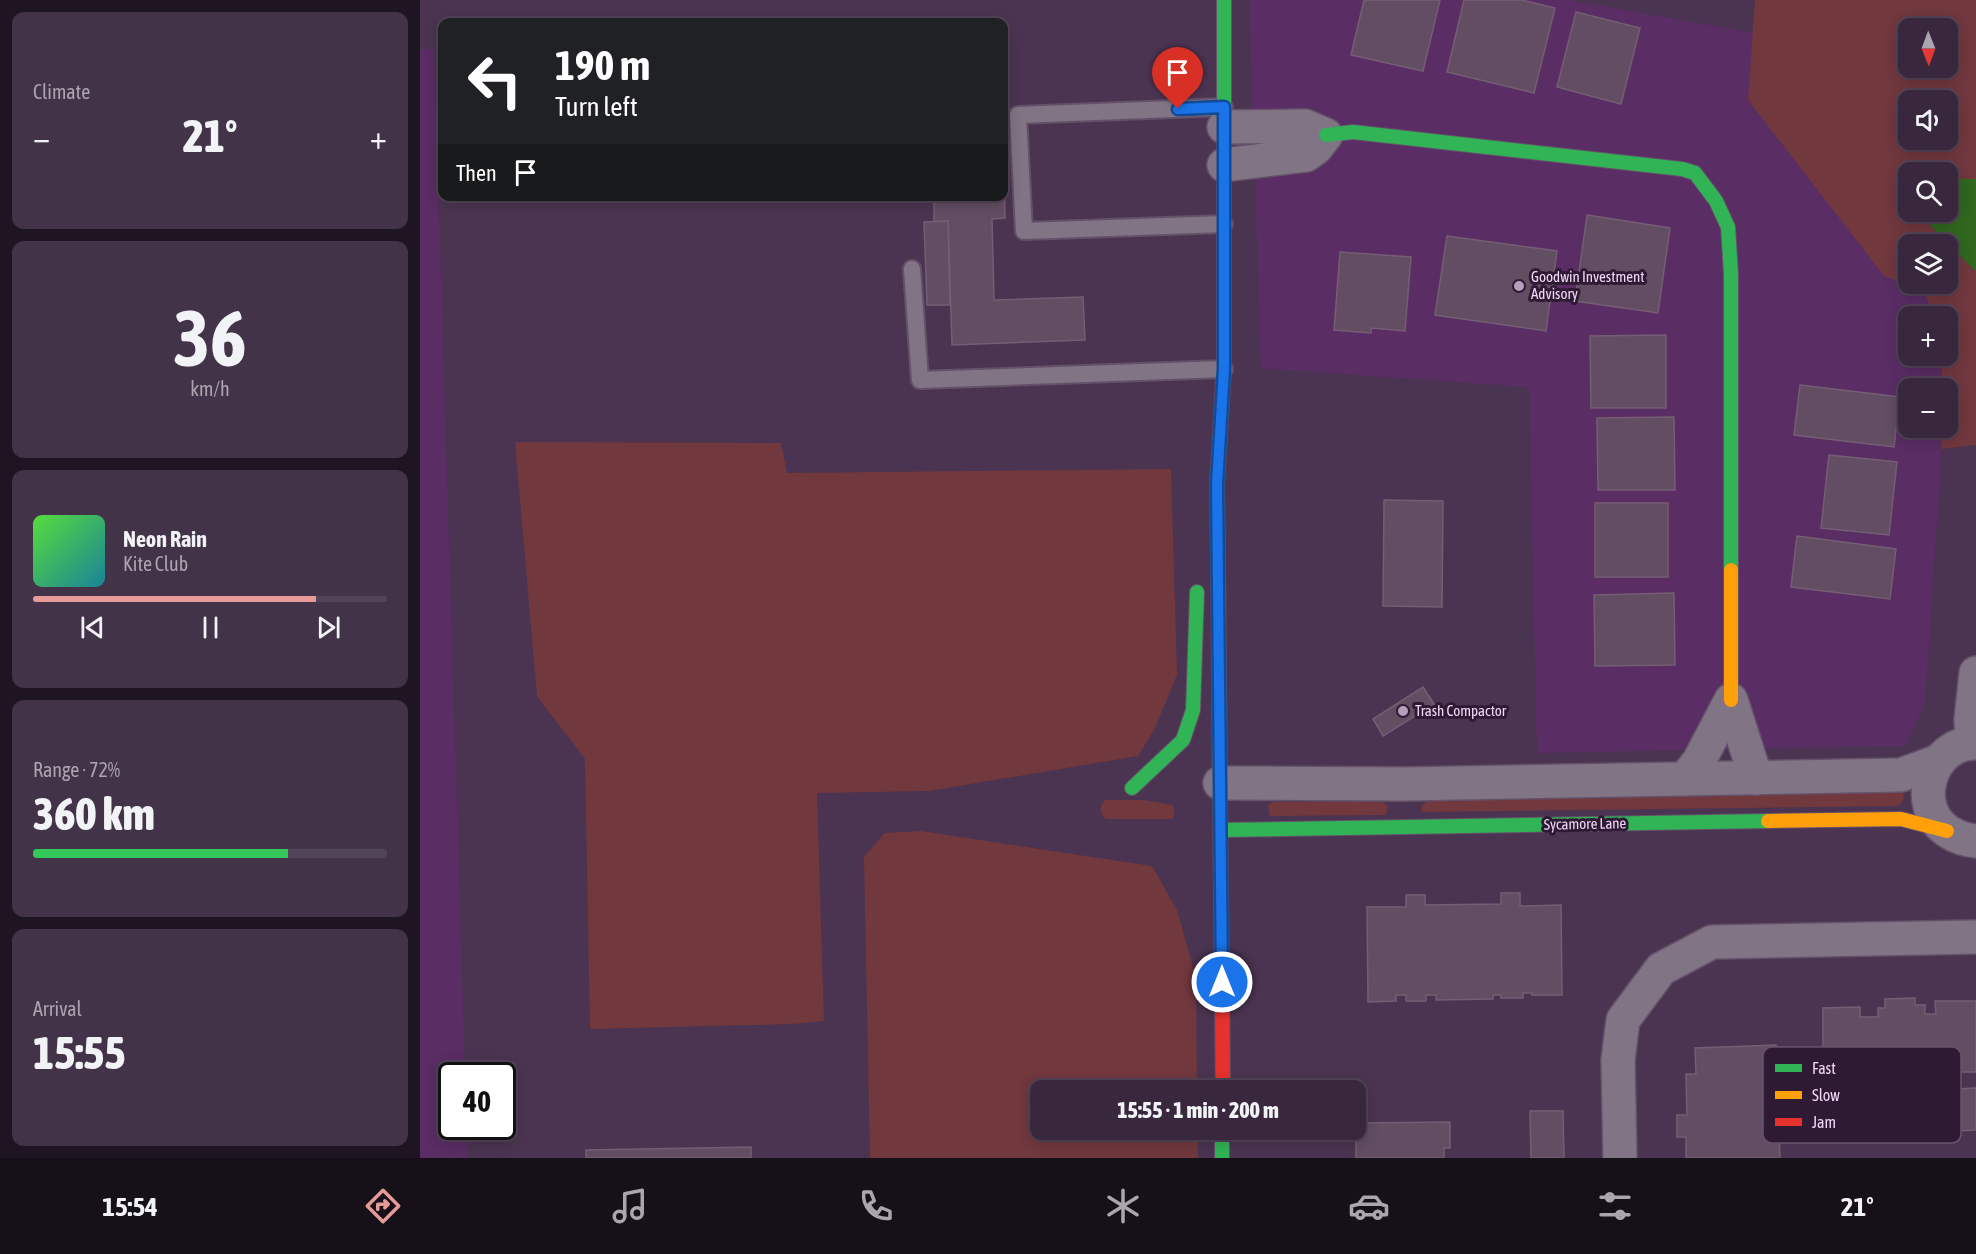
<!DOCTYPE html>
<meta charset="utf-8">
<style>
body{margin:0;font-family:"Asap Condensed",sans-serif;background:#433348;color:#f1f3f6;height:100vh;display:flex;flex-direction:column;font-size:22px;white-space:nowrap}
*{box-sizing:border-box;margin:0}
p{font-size:20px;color:#aba5b0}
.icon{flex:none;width:33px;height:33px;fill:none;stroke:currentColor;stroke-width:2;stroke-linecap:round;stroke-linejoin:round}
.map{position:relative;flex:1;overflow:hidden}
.panel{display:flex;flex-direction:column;gap:12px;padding:12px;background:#1f1522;width:420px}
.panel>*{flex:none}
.guide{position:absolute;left:18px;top:18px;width:570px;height:183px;border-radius:12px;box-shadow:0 3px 15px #0003,0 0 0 2px #524457;background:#202124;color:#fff;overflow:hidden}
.needle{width:39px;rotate:179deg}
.buttons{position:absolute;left:1478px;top:18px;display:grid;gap:12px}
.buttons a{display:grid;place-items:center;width:60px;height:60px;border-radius:12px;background:#38273d;box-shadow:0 3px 15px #0003,0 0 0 2px #524457;font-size:30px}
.speed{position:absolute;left:18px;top:1062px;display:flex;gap:12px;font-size:30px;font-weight:700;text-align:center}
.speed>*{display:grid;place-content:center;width:78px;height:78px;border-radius:50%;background:#38273d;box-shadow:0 3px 15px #0003,0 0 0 2px #524457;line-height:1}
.speed .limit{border:3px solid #111;border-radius:9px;background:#fff;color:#111}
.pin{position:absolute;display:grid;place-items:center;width:51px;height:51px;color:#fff;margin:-62px -26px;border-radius:50% 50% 50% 0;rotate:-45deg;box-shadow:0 0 6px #0007}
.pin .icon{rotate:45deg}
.me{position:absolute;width:66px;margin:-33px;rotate:0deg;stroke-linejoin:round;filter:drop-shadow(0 0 4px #0008)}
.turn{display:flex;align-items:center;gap:21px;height:126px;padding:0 18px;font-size:27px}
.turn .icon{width:78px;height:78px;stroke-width:2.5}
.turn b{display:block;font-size:42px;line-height:51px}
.then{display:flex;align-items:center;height:57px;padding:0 18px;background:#0003;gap:12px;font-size:22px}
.big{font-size:45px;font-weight:800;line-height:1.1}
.panel .card{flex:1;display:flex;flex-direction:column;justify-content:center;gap:9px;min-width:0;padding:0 21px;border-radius:12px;background:#433348}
.panel .dial{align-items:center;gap:0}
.dial b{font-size:78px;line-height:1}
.song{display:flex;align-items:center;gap:18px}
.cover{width:72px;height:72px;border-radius:9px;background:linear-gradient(135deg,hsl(110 70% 55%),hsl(190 70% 35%))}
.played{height:6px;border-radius:3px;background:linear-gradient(90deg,#e69b98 80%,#524457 80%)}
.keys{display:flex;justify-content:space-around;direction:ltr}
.heat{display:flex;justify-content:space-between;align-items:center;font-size:33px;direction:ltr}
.charge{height:9px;border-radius:4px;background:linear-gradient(90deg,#34c759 72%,#524457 0)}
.trip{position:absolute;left:610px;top:1080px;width:336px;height:60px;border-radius:12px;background:#38273d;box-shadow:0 3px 15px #0003,0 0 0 2px #524457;font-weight:800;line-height:60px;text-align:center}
.dock{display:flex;height:96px;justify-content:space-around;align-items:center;background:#161018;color:#aba5b0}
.dock .icon{width:42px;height:42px}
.dock .on{color:#e69b98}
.dock b{font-size:27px;color:#f1f3f6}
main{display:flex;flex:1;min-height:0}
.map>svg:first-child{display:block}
</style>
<main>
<section class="panel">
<div class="card"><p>Climate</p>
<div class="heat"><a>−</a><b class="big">21°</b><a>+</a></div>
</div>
<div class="card dial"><b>36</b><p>km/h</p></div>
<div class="card">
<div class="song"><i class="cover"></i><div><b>Neon Rain</b><p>Kite Club</p></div></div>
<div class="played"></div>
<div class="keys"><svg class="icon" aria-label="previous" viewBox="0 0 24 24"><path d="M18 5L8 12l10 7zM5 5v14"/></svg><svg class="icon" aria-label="pause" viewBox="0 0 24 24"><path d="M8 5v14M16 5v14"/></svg><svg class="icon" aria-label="next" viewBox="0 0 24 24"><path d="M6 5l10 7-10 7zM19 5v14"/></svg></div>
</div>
<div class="card"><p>Range · 72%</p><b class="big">360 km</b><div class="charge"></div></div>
<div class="card"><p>Arrival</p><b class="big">15:55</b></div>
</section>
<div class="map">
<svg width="1556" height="1158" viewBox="0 0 1556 1158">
<rect width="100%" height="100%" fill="#4b3451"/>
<g fill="#5a2d65" fill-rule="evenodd">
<path d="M 829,0 L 1148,0 L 1345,35 L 1488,212 L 1521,212 L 1535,226 L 1525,388 L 1488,388 L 1488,428 L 1523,428 L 1505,703 L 1484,746 L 1117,753 L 1109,387 L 841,368 ZM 1488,244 L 1527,244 L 1527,284 L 1488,284 ZM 1488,316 L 1527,316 L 1527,356 L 1488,356 Z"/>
<path d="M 0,49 L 14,49 L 45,1075 L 32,1076 L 32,1126 L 47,1127 L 48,1158 L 0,1158 Z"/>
</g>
<g fill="#71383e" fill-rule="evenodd">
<path d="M 1335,0 L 1556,0 L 1556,179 L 1527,179 L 1527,172 L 1488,172 L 1488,212 L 1499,212 L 1502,217 L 1556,272 L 1556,445 L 1521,449 L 1522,428 L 1527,428 L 1527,388 L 1522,388 L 1522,356 L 1527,356 L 1527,316 L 1516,316 L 1502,290 L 1464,276 L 1328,100 ZM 1488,28 L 1527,28 L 1527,68 L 1488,68 ZM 1488,100 L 1527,100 L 1527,140 L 1488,140 ZM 1488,244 L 1527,244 L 1527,284 L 1488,284 Z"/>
<path d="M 95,442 L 361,443 L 367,473 L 751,469 L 757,675 L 735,728 L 718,756 L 509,791 L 397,793 L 404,1021 L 373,1024 L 170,1029 L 165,759 L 117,696 Z"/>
<path d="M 1479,789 C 1486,795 1485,800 1478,806 L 1002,812 L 1001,807 L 1008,800 Z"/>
<path d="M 685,800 L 724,800 L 752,805 L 754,808 L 754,817 L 751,819 L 686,819 C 679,813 679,807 685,800 Z"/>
<path d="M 960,801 L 968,806 L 966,815 L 850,816 L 848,805 L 853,802 Z"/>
<path d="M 501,831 L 732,866 L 757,910 L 776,978 L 777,1090 L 621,1090 L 621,1130 L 777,1130 L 778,1158 L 450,1158 L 444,857 L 465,833 Z"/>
</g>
<path fill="#31671f" d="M 1527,179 L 1556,179 L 1556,272 L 1502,217 L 1499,212 L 1527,212 Z"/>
<g fill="#624d62" stroke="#755e74" stroke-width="1.5">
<path d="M 944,0 L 1020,0 L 1003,71 L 931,55 Z"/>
<path d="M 1044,0 L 1102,0 L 1135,8 L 1114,93 L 1027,72 Z"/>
<path d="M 1156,12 L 1220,28 L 1201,104 L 1137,87 Z"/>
<path d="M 584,178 L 585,218 L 572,219 L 574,300 L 663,297 L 665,340 L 532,345 L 528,221 L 514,222 L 514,196 L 584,196 Z"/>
<path d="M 1167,215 L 1250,228 L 1238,313 L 1155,301 Z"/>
<path d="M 528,221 L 530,305 L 507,305 L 504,222 Z"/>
<path d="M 1027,236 L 1137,251 L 1126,331 L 1015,315 Z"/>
<path d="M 920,252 L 991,257 L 985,331 L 951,328 L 951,333 L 914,330 Z"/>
<path d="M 1246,335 L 1246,408 L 1171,408 L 1170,336 Z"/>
<path d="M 1380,385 L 1480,397 L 1474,447 L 1374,435 Z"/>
<path d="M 1254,417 L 1255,490 L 1178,490 L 1177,418 Z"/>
<path d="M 1409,455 L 1477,462 L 1469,535 L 1401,528 Z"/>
<path d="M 964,500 L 1023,501 L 1022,607 L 963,606 Z"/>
<rect x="1175" y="503" width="73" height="74"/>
<path d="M 1377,536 L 1476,549 L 1470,599 L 1371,587 Z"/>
<path d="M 1254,593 L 1255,665 L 1175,666 L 1174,595 Z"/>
<path d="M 1003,687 L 1014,704 L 963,736 L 953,719 Z"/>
<path d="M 1081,893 L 1100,893 L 1100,906 L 1141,905 L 1142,995 L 1112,995 L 1112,993 L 1103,993 L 1103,998 L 1081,998 L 1081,995 L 1073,995 L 1073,999 L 1016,1000 L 1016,995 L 1006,995 L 1006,1001 L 986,1001 L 986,995 L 976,995 L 976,1001 L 948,1002 L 947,907 L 986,907 L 986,895 L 1005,895 L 1005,905 L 1081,904 Z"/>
<path d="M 1495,998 L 1495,1005 L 1505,1005 L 1505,1014 L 1516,1014 L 1515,1001 L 1556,1001 L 1556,1072 L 1517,1072 L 1517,1052 L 1443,1052 L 1443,1073 L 1403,1073 L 1403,1008 L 1440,1007 L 1440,1017 L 1458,1017 L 1458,1008 L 1465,1008 L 1465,999 Z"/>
<path d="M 1356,1045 L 1360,1158 L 1266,1158 L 1266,1137 L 1257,1137 L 1257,1115 L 1267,1115 L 1266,1074 L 1276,1074 L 1275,1048 Z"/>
<path d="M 1556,1088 L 1556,1130 L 1519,1132 L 1516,1090 Z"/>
<path d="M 1110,1111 L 1143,1111 L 1144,1158 L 1111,1158 Z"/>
<path d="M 1030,1122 L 1030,1148 L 1024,1148 L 1024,1158 L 936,1158 L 936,1123 Z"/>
<path d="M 331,1147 L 331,1158 L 166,1158 L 166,1150 Z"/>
</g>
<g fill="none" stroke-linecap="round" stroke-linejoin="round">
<g stroke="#645169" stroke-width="20">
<g id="lane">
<path d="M 804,224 L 604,231 L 598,115 L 804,107"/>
<path d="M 492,269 L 500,380 L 804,369"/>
</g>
</g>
<g stroke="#645169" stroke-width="36">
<g id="street">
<path d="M 804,165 L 886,155 L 896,148 L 906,135 L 885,126 L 804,127"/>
<path d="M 1552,743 L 1551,720 L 1556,673"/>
<path d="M 1556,743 C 1510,742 1490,808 1529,832 C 1538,838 1546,840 1556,841"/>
<path d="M 1265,779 L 1279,761 L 1311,700 L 1336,778"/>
<path d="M 800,783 L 986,784 L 1481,775 L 1519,761"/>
<path d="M 1200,1158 L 1198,1060 L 1203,1020 L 1241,969 L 1292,942 L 1556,937"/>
</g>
</g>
<g stroke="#645169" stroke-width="16">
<g id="fast">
<path d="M 906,135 L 933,132 L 1262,169 L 1275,173 L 1296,201 L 1308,227 L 1311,274 L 1311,570"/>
<path d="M 798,563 L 797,484 L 804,369 L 804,0"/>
<path d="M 712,788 L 763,740 L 773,710 L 777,592"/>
<path d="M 801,830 L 1348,821"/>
<path d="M 802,1130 L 802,1158"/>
</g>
</g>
<g stroke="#645169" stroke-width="16">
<g id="slow">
<path d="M 798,563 L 800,792"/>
<path d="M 1311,570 L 1311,700"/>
<path d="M 1348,821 L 1481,819 L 1527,831"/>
</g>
</g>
<g stroke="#645169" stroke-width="16">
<path id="jam" d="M 800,792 L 803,1090"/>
</g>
<use href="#lane" stroke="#817585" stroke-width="16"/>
<use href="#street" stroke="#817585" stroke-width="33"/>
<use href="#fast" stroke="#30b455" stroke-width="14"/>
<use href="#slow" stroke="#ff9f0a" stroke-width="14"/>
<use href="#jam" stroke="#e5322d" stroke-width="14"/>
</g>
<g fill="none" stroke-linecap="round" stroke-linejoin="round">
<g stroke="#114b97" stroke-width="15">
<path id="route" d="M 758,109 L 804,107 L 804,369 L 797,484 L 802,982"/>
</g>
<use href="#route" stroke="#1a73e8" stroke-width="10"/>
</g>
<g fill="#b69ebd" stroke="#2e1b33" stroke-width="2">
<circle cx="1099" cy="286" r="6"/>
<circle cx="983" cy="711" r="6"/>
</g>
<g text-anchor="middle" stroke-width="6" stroke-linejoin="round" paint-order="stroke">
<g font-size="15" fill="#f0d7f7" stroke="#2e1b33" text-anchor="start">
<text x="1111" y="282">Goodwin Investment<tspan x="1111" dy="17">Advisory</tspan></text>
<text x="995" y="716">Trash Compactor</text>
</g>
<g font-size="15" fill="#f0d7f7" stroke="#2e1b33">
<text transform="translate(1165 824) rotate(-1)" y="5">Sycamore Lane</text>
</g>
</g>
<rect x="1343" y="1047" width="198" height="96" rx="9" fill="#2e1b33" stroke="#68536e" stroke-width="1.5"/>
<rect x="1355" y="1064" width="27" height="8" fill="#30b455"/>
<rect x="1355" y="1091" width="27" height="8" fill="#ff9f0a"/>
<rect x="1355" y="1118" width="27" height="8" fill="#e5322d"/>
<g font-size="16" fill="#f0d7f7">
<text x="1392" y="1074">Fast</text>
<text x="1392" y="1101">Slow</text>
<text x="1392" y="1128">Jam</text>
</g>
</svg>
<div class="buttons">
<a><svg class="needle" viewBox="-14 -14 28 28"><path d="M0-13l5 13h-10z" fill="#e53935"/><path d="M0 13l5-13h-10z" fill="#aba5b0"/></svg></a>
<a><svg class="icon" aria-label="sound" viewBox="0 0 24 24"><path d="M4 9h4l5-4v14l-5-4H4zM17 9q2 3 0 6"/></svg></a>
<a><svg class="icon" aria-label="search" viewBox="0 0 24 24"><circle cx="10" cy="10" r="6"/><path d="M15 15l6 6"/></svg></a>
<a><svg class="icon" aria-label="layers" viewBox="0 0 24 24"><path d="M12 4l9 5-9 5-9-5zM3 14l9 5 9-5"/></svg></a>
<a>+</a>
<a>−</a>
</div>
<div class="speed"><div class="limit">40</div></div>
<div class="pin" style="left:758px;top:109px;background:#d93025"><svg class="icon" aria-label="arrive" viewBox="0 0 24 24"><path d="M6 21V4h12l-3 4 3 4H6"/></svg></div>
<svg class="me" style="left:802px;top:982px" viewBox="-20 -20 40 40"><circle r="17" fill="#1a73e8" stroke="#fff" stroke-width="3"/><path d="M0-11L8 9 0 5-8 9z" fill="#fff"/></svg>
<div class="trip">15:55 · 1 min · 200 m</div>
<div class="guide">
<div class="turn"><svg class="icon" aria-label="left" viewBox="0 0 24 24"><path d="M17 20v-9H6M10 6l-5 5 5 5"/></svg><div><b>190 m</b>Turn left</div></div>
<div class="then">Then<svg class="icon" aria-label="arrive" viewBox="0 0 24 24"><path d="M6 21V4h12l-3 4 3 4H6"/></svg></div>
</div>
</div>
</main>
<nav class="dock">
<b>15:54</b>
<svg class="icon on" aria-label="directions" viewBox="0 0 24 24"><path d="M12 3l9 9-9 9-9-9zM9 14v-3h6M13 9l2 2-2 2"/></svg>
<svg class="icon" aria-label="music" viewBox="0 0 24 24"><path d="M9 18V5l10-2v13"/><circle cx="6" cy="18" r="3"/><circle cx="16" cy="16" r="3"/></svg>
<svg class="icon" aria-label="phone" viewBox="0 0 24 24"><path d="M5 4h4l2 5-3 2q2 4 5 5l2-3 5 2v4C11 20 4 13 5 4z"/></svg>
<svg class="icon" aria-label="climate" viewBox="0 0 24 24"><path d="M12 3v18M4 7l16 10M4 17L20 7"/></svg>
<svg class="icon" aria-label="car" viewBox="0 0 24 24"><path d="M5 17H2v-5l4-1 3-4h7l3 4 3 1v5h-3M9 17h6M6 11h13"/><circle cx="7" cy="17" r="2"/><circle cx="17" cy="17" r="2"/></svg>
<svg class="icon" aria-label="filters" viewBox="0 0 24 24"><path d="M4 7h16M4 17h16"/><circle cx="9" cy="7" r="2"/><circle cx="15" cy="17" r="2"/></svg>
<b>21°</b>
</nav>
